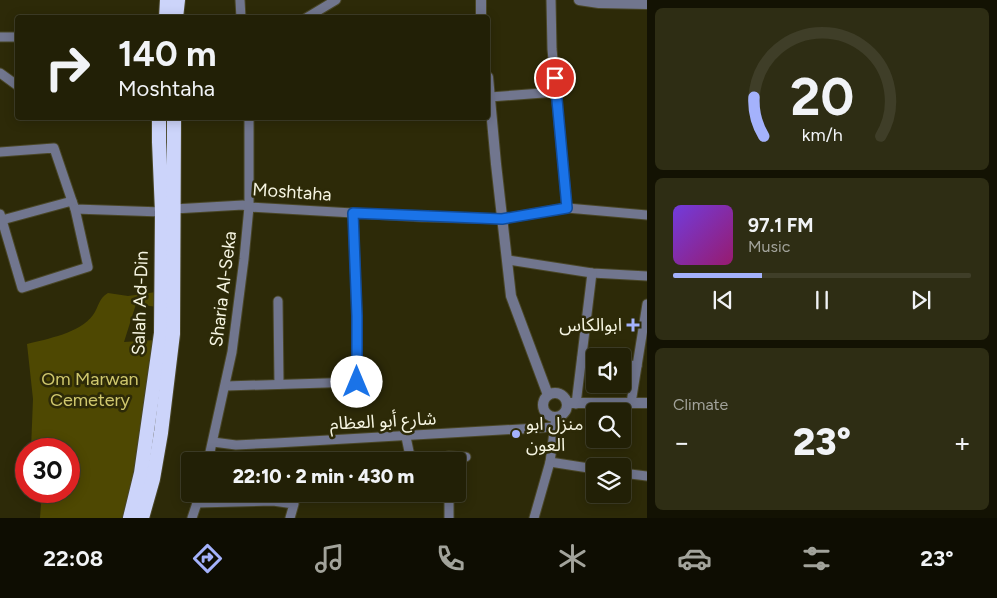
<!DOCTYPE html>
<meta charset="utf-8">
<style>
body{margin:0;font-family:Figtree,"Noto Sans Arabic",sans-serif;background:#2e2d14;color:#f1f3f6;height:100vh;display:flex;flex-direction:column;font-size:19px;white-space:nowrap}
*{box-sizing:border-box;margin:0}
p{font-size:16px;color:#a2a39b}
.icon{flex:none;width:28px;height:28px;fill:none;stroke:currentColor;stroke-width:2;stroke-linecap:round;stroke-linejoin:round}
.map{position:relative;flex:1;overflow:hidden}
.panel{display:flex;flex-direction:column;gap:8px;padding:8px;background:#131203;width:350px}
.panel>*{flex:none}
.banner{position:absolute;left:15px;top:15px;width:475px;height:105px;border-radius:5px;box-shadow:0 2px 12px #0003,0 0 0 1px #3f3e28;background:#222006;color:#f1f3f6;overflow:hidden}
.buttons{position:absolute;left:586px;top:348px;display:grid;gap:10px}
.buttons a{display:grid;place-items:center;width:45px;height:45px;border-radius:5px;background:#222006;box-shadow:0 2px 12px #0003,0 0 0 1px #3f3e28;font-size:25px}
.speed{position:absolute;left:15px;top:438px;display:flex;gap:10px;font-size:25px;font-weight:700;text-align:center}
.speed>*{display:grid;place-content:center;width:65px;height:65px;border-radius:50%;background:#222006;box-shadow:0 2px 12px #0003,0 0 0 1px #3f3e28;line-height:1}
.speed .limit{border:8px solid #d22;background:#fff;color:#111}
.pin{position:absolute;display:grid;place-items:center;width:42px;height:42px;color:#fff;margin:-21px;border:2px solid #fff;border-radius:50%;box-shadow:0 1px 5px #0007}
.me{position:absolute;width:55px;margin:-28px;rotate:0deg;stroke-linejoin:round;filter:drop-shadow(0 0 4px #0008)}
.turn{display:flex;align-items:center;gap:18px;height:105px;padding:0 20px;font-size:22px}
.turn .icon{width:65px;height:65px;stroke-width:2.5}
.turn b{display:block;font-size:35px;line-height:42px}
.big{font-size:38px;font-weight:800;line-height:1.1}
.panel .widget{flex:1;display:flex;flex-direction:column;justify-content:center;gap:8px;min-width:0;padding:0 18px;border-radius:8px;background:#2e2d14}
.panel .dial{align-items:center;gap:0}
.dial svg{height:130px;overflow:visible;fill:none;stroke:#3f3e28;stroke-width:7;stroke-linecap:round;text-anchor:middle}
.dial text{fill:#f1f3f6;stroke:none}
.song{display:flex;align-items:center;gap:15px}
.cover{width:60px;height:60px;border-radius:8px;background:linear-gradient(135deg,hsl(260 70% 55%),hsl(320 70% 35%))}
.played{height:5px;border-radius:2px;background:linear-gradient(90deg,#a4b2fc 30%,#3f3e28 30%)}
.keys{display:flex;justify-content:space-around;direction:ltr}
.heat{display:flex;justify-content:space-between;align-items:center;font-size:28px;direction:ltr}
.trip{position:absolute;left:181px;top:452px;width:285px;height:50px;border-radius:5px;background:#222006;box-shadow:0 2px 12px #0003,0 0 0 1px #3f3e28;font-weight:800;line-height:50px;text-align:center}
.menu{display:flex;height:80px;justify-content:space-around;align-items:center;background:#0e0d02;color:#a2a39b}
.menu .icon{width:35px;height:35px}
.menu .on{color:#a4b2fc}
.menu b{font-size:22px;color:#f1f3f6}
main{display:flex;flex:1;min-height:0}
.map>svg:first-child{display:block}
</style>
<main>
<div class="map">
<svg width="647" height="518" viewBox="0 0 647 518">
<rect width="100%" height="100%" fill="#2d2a08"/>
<path fill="#4e4802" d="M 156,292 L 157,307 L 136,304 L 124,342 L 155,340 L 127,518 L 40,518 L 42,491 L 69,491 L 69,449 L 31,449 L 33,399 L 27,344 C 47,339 80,333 93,315 C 99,307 98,299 108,293 L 128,296 Z"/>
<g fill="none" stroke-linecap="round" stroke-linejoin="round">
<g stroke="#494627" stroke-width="11">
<g id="minor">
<path d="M 240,0 L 241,18"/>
<path d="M 551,0 L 552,49 L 567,208"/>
<path d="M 306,18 L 336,0"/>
<path d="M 0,37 L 18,37"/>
<path d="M 0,73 L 18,86"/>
<path d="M 490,97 L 556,92"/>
<path d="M 0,152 L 54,148 L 72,201"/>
<path d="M 174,209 L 243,205 L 249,207 L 422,217 L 502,219 L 567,208 L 647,215"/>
<path d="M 0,214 L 2,220 L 72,201 L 75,209 L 162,212"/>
<path d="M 2,220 L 22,288 L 88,267 L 75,209"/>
<path d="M 508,260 L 592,273 L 647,276"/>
<path d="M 278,301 L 279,384"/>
<path d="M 582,358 L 595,360"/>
<path d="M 622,364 L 637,366"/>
<path d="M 226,386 L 357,382 L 357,315 L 353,213"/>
<path d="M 631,403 L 647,304"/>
<path d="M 576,404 L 592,273"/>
<path d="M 406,437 L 411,461"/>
<path d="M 213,442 L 236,445 L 276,443 L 555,427"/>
<path d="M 208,461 L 232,352 L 244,259 L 249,207 L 249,118"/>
<path d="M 421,461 L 449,456 L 466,457"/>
<path d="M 550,462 L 595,469"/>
<path d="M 622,473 L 647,476"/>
<path d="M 197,503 L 273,501 L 294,504 L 290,518"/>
<path d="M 192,518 L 200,494"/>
<path d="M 449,518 L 449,494"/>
<path d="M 534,518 L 550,462 L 556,417"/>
</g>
</g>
<g stroke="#494627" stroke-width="12">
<g id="tertiary">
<path d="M 579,0 L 599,3 L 647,4"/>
<path d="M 481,18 L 481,0"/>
<path d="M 488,77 L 496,164 L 511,296 L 548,395"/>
<circle cx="555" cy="405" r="12"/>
<path d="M 567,403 L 647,403"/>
</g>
</g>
<g stroke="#494627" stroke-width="16">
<g id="trunk">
<path d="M 166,18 L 167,0"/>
<path d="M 176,18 L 178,0"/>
<path d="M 130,518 L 141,473 L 161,333 L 162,212 L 159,142 L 159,118"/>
<path d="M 142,518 L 153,479 L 161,433 L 173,334 L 174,118"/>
</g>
</g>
<use href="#minor" stroke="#71768e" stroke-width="9"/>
<use href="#tertiary" stroke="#71768e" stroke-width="10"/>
<use href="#trunk" stroke="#ccd4fa" stroke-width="14"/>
</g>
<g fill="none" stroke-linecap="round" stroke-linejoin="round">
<g stroke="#114b97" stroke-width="12">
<path id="route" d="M 357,382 L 357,316 L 353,213 L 502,219 L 567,208 L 555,78"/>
</g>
<use href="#route" stroke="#1a73e8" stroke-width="9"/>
</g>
<g fill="#a4b2fc" stroke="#2d2a08" stroke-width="2">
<path d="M630.5 317.5h5v5h5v5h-5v5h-5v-5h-5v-5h5z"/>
<circle cx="516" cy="434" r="5"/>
</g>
<g text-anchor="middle" stroke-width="5" stroke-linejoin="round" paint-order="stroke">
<g font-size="18" fill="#f6f5e2" stroke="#2d2a08">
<text transform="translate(292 192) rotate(4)" y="6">Moshtaha</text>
<text transform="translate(223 289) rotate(-83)" y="6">Sharia Al-Seka</text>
<text transform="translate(140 303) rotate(-88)" y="6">Salah Ad-Din</text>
<text transform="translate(383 421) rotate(-3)" y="6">شارع أبو العظام</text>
</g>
<g font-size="18" fill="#f6f5e2" stroke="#2d2a08" text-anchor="end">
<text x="622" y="331">ابوالكاس</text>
<text x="526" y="430" text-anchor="start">منزل ابو<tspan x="526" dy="21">العون</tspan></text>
</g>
<g font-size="18" fill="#d0c86d" stroke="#2d2a08">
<text x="90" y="385">Om Marwan<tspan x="90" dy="21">Cemetery</tspan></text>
</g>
</g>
</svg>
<div class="buttons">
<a><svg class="icon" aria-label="sound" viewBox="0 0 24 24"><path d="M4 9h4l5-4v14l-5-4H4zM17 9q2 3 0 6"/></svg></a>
<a><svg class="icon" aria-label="search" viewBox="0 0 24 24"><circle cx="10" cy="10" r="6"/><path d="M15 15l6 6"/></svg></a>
<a><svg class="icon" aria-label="layers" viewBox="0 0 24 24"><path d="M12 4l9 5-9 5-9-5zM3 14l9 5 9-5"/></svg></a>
</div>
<div class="speed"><div class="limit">30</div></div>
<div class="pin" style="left:555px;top:78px;background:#d93025"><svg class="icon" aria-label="arrive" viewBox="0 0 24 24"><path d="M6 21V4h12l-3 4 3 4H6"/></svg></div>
<svg class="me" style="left:357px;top:382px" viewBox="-20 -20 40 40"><circle r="19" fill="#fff"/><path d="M0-13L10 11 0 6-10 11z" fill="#1a73e8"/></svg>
<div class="trip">22:10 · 2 min · 430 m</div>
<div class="banner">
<div class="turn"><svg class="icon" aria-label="right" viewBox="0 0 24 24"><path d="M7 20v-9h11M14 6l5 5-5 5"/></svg><div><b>140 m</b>Moshtaha</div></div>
</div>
</div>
<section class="panel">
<div class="widget dial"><svg viewBox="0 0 100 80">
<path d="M14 69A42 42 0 1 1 86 69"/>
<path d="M14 69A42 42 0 0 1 8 45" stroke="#a4b2fc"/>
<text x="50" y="56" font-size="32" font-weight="700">20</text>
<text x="50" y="72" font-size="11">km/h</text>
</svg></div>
<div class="widget">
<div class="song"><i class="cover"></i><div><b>97.1 FM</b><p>Music</p></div></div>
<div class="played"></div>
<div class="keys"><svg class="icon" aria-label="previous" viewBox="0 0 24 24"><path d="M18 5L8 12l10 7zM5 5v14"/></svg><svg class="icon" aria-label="pause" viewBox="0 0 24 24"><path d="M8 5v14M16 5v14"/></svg><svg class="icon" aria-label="next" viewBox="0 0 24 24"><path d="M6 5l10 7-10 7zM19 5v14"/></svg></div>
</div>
<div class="widget"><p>Climate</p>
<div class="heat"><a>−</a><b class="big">23°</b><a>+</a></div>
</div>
</section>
</main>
<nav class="menu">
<b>22:08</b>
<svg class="icon on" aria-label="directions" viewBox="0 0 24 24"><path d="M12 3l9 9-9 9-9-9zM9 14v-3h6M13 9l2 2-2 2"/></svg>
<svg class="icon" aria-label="music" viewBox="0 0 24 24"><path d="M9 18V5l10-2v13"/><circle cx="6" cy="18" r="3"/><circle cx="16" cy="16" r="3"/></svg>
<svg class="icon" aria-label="phone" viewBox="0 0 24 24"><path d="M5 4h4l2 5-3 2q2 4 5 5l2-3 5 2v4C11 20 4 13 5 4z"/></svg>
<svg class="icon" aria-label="climate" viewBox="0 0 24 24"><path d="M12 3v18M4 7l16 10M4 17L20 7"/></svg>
<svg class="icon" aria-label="car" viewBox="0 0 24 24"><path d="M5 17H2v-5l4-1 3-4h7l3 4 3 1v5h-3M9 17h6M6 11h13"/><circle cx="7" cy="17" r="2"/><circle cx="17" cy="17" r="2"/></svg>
<svg class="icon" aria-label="filters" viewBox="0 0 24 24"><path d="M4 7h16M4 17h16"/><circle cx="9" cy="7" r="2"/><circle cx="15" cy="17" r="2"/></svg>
<b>23°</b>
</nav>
